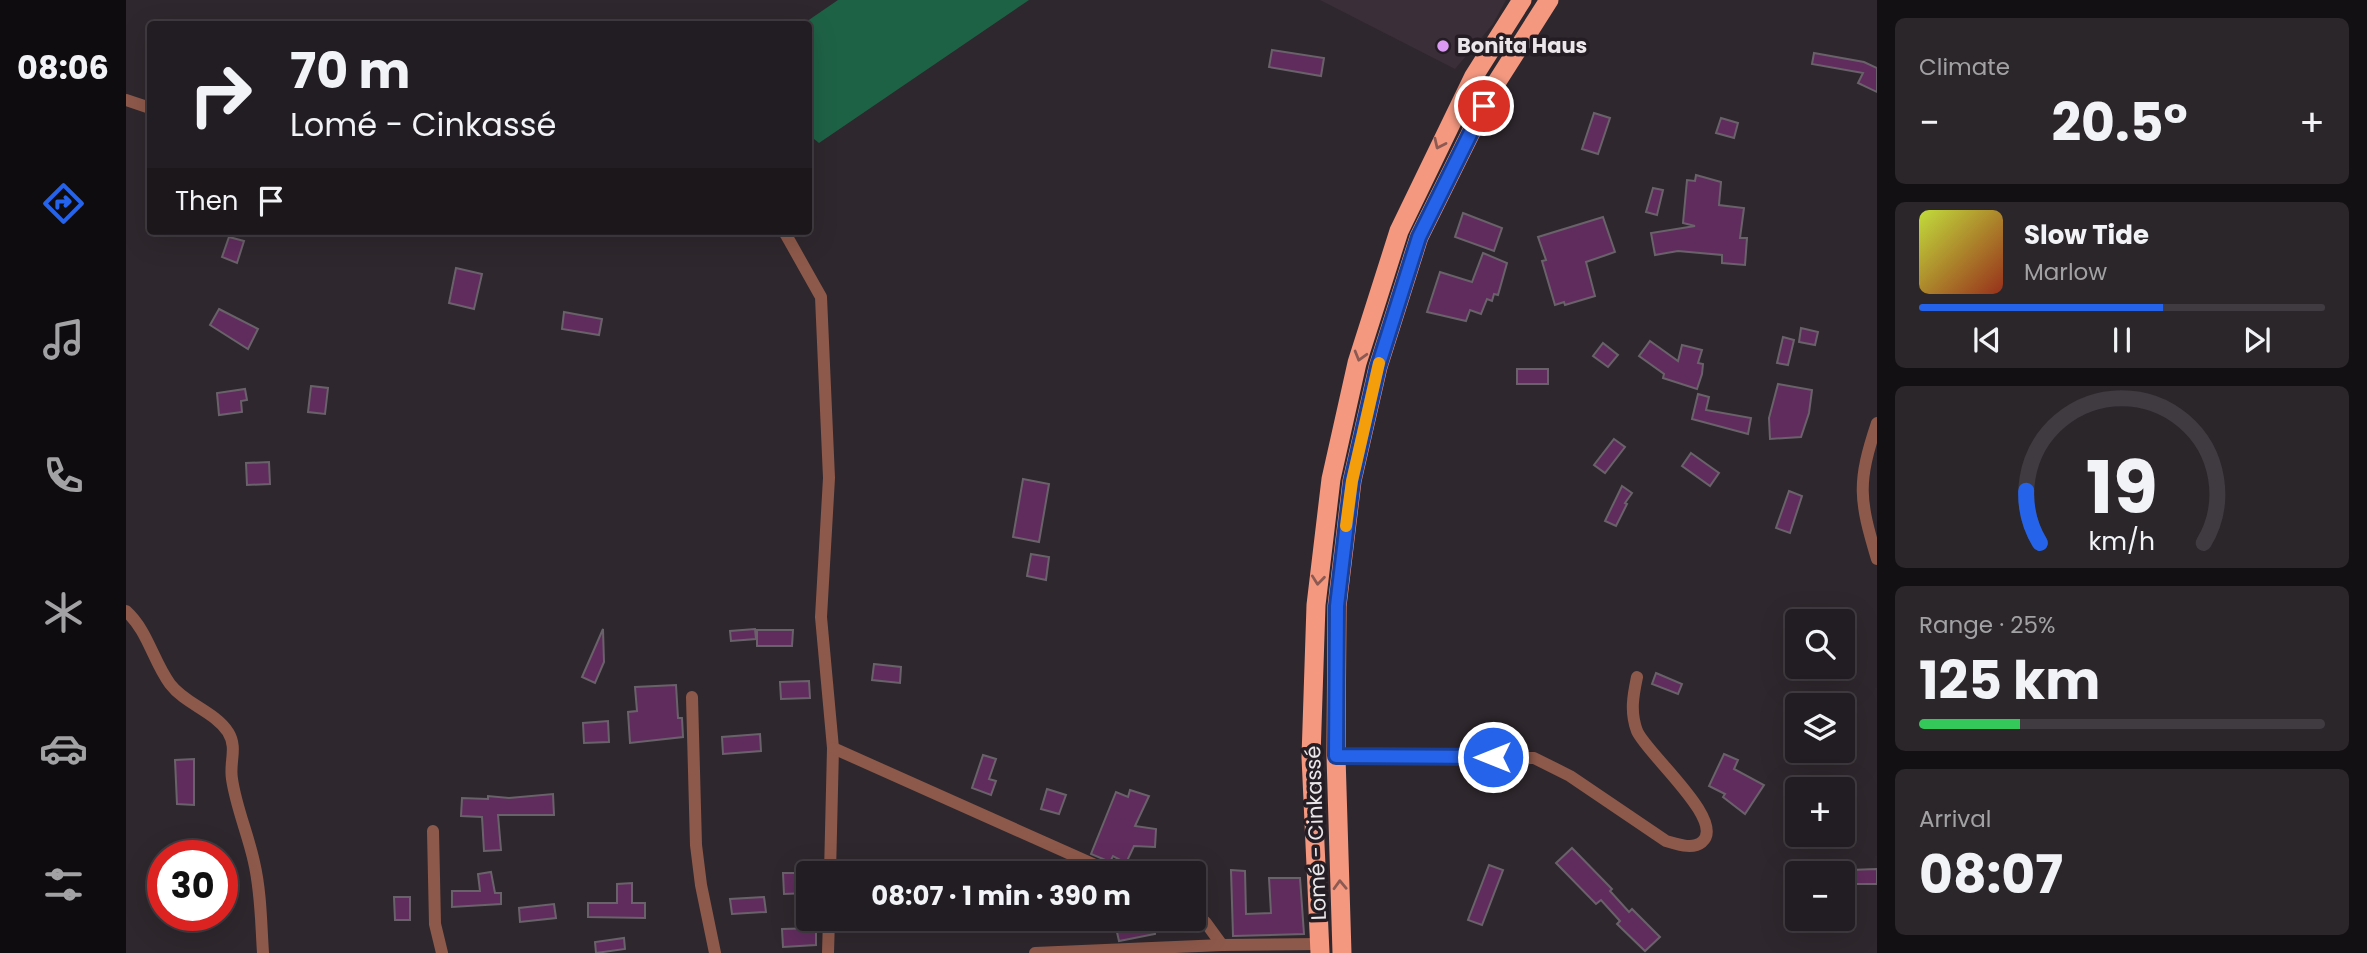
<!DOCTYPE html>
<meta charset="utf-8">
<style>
body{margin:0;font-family:Poppins,sans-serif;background:#2a262a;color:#f1f3f6;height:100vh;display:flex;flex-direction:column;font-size:26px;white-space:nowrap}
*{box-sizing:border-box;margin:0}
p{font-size:23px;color:#a2a2a5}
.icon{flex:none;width:38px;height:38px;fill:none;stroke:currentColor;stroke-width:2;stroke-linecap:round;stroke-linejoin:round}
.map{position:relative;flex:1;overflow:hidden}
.details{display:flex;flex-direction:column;gap:18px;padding:18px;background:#131013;width:490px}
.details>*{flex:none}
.banner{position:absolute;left:21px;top:21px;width:665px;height:214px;border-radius:7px;box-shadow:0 7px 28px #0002,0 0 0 2px #3f3b40;background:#221d22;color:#f1f3f6;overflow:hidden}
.fabs{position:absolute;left:1659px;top:609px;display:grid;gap:14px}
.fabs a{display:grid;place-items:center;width:70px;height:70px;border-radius:7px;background:#221d22;box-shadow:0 7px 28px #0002,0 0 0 2px #3f3b40;font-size:35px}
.speed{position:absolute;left:21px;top:840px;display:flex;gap:14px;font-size:35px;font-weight:700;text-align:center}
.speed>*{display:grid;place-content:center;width:91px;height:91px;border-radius:50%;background:#221d22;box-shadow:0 7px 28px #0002,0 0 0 2px #3f3b40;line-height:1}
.speed .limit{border:10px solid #d22;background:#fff;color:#111}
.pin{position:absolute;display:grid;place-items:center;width:60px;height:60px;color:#fff;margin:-30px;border:4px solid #fff;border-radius:50%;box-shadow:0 2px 7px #0007}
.me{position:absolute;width:77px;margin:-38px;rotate:270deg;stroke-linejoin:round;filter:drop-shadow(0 0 5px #0008)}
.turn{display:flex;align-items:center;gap:24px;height:147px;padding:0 28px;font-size:32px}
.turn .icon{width:91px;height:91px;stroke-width:2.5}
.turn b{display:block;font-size:49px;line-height:60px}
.then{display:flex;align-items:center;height:66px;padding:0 28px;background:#0003;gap:14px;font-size:26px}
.big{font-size:52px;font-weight:700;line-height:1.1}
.details .widget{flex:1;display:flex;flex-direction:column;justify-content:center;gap:10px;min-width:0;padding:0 24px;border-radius:10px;background:#2a262a}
.details .dial{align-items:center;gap:0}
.dial svg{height:182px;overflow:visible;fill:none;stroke:#3f3b40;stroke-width:7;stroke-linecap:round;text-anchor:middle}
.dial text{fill:#f1f3f6;stroke:none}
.song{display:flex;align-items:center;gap:21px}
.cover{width:84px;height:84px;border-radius:10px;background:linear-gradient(135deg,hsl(70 70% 55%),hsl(10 70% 35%))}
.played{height:7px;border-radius:4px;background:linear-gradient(90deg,#2563eb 60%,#3f3b40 60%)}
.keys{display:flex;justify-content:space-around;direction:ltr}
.heat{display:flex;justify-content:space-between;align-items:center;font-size:38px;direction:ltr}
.charge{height:10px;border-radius:5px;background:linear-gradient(90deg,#34c759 25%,#3f3b40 0)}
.trip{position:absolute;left:670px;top:861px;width:410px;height:70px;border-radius:7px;background:#221d22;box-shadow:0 7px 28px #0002,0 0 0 2px #3f3b40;font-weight:700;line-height:70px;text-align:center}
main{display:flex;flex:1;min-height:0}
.menu{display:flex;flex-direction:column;width:126px;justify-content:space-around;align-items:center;background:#0e0c0e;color:#a2a2a5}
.menu .icon{width:49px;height:49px}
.menu .selected{color:#2563eb}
.menu b{font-size:32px;color:#f1f3f6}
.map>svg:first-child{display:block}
</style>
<main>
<nav class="menu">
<b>08:06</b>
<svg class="icon selected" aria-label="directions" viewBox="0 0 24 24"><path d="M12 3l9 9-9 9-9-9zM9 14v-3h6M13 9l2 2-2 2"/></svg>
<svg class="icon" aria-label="music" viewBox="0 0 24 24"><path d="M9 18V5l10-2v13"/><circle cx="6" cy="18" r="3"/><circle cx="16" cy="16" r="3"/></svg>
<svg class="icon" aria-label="phone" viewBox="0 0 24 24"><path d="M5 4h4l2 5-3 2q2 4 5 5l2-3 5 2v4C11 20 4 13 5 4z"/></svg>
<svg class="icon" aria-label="climate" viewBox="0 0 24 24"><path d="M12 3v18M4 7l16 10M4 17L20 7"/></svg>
<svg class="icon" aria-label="car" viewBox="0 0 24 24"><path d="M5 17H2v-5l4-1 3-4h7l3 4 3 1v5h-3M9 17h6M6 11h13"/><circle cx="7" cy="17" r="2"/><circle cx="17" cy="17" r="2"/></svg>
<svg class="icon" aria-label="filters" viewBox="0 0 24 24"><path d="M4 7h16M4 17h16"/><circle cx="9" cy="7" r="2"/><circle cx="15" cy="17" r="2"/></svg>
</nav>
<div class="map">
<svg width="1751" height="953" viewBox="0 0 1751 953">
<rect width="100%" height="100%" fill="#2e272d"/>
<path fill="#3a2e39" d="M 1194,0 L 1380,0 L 1367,24 L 1329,69 Z"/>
<path fill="#1e6246" d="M 712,0 L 903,0 L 693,143 L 683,135 L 682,24 L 677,24 Z"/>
<g fill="#602c5d" stroke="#6a626a" stroke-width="2">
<path d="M 1146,50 L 1198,58 L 1195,76 L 1143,67 Z"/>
<path d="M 1688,53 L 1738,62 L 1751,68 L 1751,92 L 1732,83 L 1737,73 L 1686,64 Z"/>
<path d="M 1468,113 L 1484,118 L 1472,154 L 1456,149 Z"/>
<path d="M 1595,118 L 1612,123 L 1608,138 L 1590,133 Z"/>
<path d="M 1570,175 L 1595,182 L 1593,205 L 1618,208 L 1614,238 L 1621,238 L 1619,265 L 1596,263 L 1596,255 L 1552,251 L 1529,255 L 1525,233 L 1569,226 L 1557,223 L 1561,180 L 1569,181 Z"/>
<path d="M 1527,188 L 1537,190 L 1531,215 L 1520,212 Z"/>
<path d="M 1337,213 L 1376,228 L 1368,251 L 1329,237 Z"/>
<path d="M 1477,217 L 1489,252 L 1460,262 L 1469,296 L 1439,305 L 1438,302 L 1429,305 L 1416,261 L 1420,260 L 1412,237 Z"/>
<path d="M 103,237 L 118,241 L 111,263 L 96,257 Z"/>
<path d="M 1357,253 L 1381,263 L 1372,295 L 1368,294 L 1366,301 L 1361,299 L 1355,314 L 1344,310 L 1340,321 L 1301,312 L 1314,272 L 1346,282 Z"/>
<path d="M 330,268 L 356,274 L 348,309 L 323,303 Z"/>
<path d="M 93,309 L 132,329 L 122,349 L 84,325 Z"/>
<path d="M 438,312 L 476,319 L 473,335 L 436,329 Z"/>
<path d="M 1675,328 L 1692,332 L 1689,345 L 1673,342 Z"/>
<path d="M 1657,337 L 1668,340 L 1662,365 L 1651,363 Z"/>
<path d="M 1524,341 L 1552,361 L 1556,345 L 1576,350 L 1572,363 L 1577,364 L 1576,374 L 1571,389 L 1537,378 L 1538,374 L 1513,356 Z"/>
<path d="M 1477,343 L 1492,355 L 1482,367 L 1467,356 Z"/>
<rect x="1391" y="369" width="31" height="15"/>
<path d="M 1652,384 L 1686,390 L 1683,413 L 1675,437 L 1644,439 L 1643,418 Z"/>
<path d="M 185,386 L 202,388 L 199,414 L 182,412 Z"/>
<path d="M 119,389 L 121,400 L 115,401 L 116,412 L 93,415 L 91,393 Z"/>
<path d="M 1572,394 L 1583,397 L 1580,410 L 1625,418 L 1622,434 L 1566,419 Z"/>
<path d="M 1488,439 L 1499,447 L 1479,473 L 1468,465 Z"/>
<path d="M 1565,453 L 1593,473 L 1584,486 L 1556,466 Z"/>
<path d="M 143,462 L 144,484 L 121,485 L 120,463 Z"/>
<path d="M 897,479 L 923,484 L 913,542 L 887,537 Z"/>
<path d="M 1496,486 L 1506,493 L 1499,503 L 1501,504 L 1490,526 L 1479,521 Z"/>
<path d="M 1663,491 L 1676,496 L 1664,533 L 1650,528 Z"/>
<path d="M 905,554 L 923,557 L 920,580 L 901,576 Z"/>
<path d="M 477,629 L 478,662 L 469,683 L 456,677 Z"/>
<path d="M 629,629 L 630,639 L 605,641 L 604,631 Z"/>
<path d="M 631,630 L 667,630 L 666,646 L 631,646 Z"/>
<path d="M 748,664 L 775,667 L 774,683 L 746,680 Z"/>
<path d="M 1530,673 L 1556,684 L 1552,694 L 1526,684 Z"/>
<path d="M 683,681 L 684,698 L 655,699 L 654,682 Z"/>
<path d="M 550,685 L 552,718 L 556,718 L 557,737 L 504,743 L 502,712 L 511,711 L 509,687 Z"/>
<path d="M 482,721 L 483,742 L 458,743 L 457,723 Z"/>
<path d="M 634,734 L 635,751 L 597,754 L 596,737 Z"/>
<path d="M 1598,754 L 1612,760 L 1608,769 L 1638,785 L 1619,814 L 1597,797 L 1599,794 L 1583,786 Z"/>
<path d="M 857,755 L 870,759 L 863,779 L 870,781 L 865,795 L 846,788 Z"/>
<path d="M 68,759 L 68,805 L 51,804 L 49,760 Z"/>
<path d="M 921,789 L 940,795 L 933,814 L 915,809 Z"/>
<path d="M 1004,790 L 1023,796 L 1009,826 L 1030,829 L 1029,847 L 1008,846 L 1000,863 L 987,856 L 984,862 L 965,854 L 990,792 L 1002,797 Z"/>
<path d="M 427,794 L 428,815 L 372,815 L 375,850 L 358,851 L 356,817 L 335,816 L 336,798 L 362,799 L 362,796 L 383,798 Z"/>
<path d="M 1446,848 L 1486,889 L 1484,891 L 1503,912 L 1506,909 L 1534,937 L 1519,951 L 1491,924 L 1494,921 L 1475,900 L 1470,904 L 1430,863 Z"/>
<path d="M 1363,865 L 1377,870 L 1356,925 L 1342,920 Z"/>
<path d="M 1751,869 L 1751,884 L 1724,884 L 1724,870 Z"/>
<path d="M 1105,870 L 1119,871 L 1120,914 L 1145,913 L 1143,878 L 1174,878 L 1178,934 L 1107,936 Z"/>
<path d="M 365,872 L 369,893 L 375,893 L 375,904 L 326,907 L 326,891 L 354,891 L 352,874 Z"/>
<path d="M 657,873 L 682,873 L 682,893 L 658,894 Z"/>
<path d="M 506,883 L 506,903 L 519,903 L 519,918 L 462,917 L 462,903 L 491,903 L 491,884 Z"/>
<path d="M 268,897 L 284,897 L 284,920 L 269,920 Z"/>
<path d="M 638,897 L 640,912 L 606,914 L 604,899 Z"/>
<path d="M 428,904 L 430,918 L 394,922 L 393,908 Z"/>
<path d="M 988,919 L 1028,920 L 1029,934 L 993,941 Z"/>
<path d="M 690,928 L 690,945 L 657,947 L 656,929 Z"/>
<path d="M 498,938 L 499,949 L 470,953 L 469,942 Z"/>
</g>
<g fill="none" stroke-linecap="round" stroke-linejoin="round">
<g stroke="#8d594b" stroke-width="12">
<path d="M 0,100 L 24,108"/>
<path d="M 655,231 L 659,233 L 695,297 L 703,478 L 695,617 L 707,748 L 704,873"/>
<path d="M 1751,423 C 1731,483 1733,499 1751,559"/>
<path d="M 0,611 C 22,631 27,661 44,684 C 59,704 88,711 102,732 C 112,748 103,762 106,779 C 110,807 122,834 128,862 C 135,892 135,923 137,953"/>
<path d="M 566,697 L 570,845 L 575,885 L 589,953"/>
<path d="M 707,748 L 987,873"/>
<path d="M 1210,756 L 1408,758 L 1444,776 L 1540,841 C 1551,844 1566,850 1576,842 C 1601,821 1520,753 1511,731 C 1504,712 1507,696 1511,677"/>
<path d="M 307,831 L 309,924 L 316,953"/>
<path d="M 1068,912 L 1080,923 L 1096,945"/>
<path d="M 702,953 L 703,919"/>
<path d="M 909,953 L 1096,945 L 1194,944"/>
</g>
<g stroke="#f49880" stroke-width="19">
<path d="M 1194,953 L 1185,757 L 1190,605 L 1205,479 L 1231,363 L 1273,231 L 1348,76 L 1396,0"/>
<path d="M 1216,953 L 1210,756 L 1211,606 L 1226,481 L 1252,367 L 1293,237 L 1367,88 L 1423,0"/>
</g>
</g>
<defs><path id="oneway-chevron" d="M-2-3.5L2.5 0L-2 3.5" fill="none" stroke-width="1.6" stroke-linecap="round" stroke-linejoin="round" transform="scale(1.75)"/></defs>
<g stroke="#8c5a52">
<use href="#oneway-chevron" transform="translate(1313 144) rotate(115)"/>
<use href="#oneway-chevron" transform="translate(1234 356) rotate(106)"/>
<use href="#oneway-chevron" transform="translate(1192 580) rotate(96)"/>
<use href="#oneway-chevron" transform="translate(1214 885) rotate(-92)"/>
</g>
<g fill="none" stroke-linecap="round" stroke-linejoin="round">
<g stroke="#184099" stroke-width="18">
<path id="route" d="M 1358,106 L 1293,237 L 1252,367 L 1226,481 L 1211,606 L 1210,756 L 1367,757"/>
</g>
<use href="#route" stroke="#2563eb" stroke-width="12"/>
<path stroke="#f59e0b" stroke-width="12" d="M 1220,526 L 1226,481 L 1253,363"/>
</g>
<circle fill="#dc99f4" stroke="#241d23" stroke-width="2.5" cx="1317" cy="46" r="7"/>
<g text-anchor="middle" stroke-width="7" stroke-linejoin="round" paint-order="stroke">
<g font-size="21" font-weight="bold" fill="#eae6ea" stroke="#241d23" text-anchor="start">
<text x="1331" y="53">Bonita Haus</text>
</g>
<g font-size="21" fill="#eae6ea" stroke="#241d23">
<text transform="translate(1190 833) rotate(-92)" y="7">Lomé - Cinkassé</text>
</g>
</g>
</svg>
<div class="fabs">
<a><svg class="icon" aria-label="search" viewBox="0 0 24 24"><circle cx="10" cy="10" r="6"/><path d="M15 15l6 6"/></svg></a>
<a><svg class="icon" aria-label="layers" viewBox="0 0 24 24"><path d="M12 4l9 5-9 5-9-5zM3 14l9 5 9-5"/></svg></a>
<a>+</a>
<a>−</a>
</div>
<div class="speed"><div class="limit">30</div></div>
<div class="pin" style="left:1358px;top:106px;background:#d93025"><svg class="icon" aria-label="arrive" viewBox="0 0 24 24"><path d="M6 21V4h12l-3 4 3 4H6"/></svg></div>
<svg class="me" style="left:1367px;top:757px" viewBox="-20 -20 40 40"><circle r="17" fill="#2563eb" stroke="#fff" stroke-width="3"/><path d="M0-11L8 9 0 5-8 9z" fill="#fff"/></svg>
<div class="trip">08:07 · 1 min · 390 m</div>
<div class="banner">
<div class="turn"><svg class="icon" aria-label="right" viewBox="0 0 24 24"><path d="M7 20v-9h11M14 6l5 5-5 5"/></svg><div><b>70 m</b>Lomé - Cinkassé</div></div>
<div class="then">Then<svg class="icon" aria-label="arrive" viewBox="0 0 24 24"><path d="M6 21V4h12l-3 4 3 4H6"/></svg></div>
</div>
</div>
<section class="details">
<div class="widget"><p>Climate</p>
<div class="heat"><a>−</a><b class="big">20.5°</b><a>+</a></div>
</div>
<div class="widget">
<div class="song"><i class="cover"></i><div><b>Slow Tide</b><p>Marlow</p></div></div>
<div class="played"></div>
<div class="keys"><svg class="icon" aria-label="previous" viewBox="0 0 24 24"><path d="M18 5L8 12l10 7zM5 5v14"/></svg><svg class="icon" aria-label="pause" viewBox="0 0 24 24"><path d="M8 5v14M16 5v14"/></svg><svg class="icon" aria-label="next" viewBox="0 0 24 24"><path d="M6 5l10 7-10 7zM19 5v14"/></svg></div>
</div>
<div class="widget dial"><svg viewBox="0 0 100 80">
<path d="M14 69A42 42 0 1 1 86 69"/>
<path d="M14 69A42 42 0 0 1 8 46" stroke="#2563eb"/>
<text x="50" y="56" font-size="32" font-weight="700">19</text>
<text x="50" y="72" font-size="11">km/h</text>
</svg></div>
<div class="widget"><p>Range · 25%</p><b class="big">125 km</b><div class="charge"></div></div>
<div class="widget"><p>Arrival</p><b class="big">08:07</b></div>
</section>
</main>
